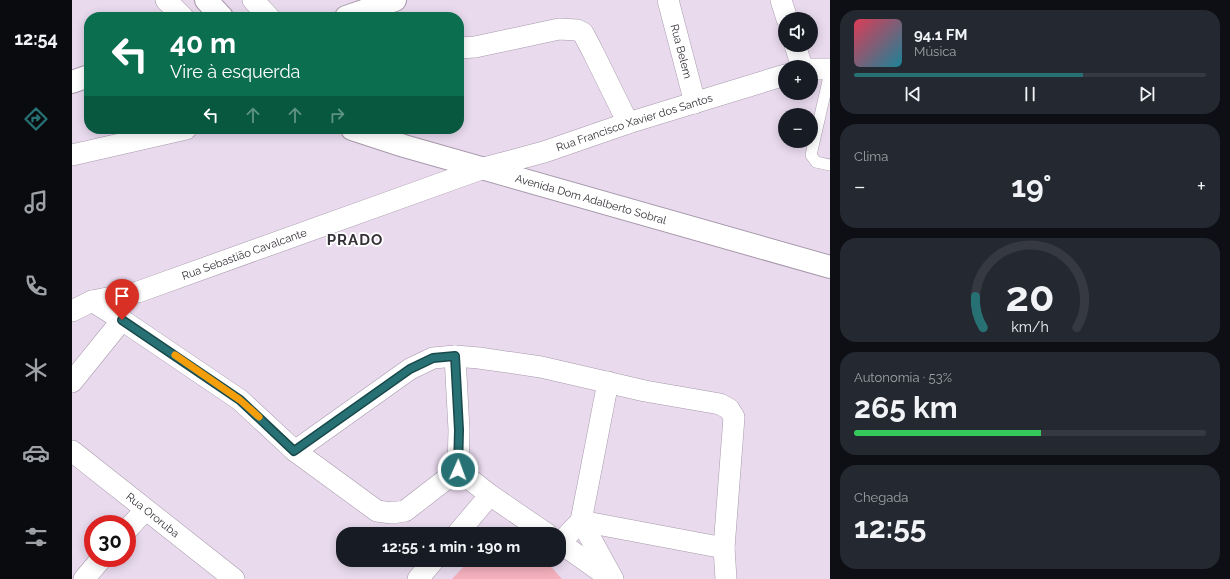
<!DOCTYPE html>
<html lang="pt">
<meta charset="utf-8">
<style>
body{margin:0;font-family:Raleway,sans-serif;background:#242831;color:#f1f3f6;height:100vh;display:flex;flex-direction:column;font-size:15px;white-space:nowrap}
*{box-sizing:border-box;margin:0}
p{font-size:13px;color:#9ea1a6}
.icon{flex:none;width:22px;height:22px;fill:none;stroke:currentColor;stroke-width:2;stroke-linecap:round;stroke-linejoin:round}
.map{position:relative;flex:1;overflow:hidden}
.details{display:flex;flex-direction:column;gap:10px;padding:10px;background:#0d0f14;width:400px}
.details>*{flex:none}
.guide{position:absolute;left:12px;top:12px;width:380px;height:122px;border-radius:16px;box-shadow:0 2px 10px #0003;background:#0b6e4f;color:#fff;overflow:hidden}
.controls{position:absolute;left:706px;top:12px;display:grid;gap:8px}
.controls a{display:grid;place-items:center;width:40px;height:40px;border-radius:50%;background:#171b24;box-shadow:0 2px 10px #0003;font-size:20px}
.speed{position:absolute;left:12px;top:515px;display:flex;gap:8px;font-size:20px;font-weight:700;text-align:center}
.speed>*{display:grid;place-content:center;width:52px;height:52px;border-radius:50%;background:#171b24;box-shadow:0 2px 10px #0003;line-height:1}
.speed .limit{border:6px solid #d22;background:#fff;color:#111}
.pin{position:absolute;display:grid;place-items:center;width:34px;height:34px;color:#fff;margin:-41px -17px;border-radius:50% 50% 50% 0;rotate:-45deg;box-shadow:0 0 4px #0007}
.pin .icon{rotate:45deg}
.me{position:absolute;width:44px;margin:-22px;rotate:2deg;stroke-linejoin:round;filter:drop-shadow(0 0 3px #0008)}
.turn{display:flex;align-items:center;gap:14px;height:84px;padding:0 20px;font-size:18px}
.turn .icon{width:52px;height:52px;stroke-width:2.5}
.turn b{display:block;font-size:28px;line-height:34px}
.lanes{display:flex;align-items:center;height:38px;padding:0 20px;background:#0003;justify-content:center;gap:20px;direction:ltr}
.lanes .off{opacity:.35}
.big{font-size:30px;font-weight:700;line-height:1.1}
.details .card{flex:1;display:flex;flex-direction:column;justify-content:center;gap:6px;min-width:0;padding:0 14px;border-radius:16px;background:#242831}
.details .dial{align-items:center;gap:0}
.dial svg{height:104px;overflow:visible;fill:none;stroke:#363941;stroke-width:7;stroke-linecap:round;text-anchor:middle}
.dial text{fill:#f1f3f6;stroke:none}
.song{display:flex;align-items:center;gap:12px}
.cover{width:48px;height:48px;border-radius:6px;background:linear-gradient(135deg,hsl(350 70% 55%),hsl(190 70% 35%))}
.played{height:4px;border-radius:2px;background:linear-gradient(90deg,#277174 65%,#363941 65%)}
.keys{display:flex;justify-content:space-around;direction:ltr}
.heat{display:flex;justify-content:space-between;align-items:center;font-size:22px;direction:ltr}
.charge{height:6px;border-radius:3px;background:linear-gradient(90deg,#34c759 53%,#363941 0)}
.trip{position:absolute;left:264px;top:527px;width:230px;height:40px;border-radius:16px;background:#171b24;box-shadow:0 2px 10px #0003;font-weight:700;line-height:40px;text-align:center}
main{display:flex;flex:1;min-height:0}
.dock{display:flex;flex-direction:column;width:72px;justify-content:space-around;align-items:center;background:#090b0e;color:#9ea1a6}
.dock .icon{width:28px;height:28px}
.dock .active{color:#277174}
.dock b{font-size:18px;color:#f1f3f6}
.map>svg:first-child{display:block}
</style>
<main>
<nav class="dock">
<b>12:54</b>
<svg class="icon active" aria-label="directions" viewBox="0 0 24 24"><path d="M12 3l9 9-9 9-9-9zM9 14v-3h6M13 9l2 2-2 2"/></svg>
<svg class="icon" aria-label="music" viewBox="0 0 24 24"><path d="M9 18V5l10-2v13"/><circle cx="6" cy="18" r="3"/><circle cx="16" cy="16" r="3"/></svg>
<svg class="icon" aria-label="phone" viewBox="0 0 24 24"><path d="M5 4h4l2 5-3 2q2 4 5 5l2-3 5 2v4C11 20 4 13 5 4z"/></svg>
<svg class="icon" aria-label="climate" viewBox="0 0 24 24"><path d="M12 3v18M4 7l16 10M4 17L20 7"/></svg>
<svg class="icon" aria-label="car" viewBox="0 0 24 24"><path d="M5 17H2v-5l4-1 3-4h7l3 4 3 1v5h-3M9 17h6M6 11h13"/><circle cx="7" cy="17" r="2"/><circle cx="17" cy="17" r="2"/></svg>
<svg class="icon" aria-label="filters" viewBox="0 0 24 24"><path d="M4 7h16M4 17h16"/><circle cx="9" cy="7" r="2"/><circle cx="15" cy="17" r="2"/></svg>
</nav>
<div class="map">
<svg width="758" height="579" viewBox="0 0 758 579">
<rect width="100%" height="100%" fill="#e9daee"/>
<path fill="#f5b0bd" d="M 398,560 L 473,560 L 490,579 L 380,579 Z"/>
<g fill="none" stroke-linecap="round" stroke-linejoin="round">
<g stroke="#a799ab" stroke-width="12">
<path id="lane" d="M 758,72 L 739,155 L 744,162 L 758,165"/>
</g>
<g stroke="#a799ab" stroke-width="22">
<g id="street">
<path d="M 94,0 L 111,17"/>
<path d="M 181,0 L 197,17"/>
<path id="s1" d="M 596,0 L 623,103"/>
<path d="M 709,0 L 715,19"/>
<path d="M 723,45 L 730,67"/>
<path d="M 387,48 L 403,47 L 487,29 L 505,30 L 511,33 L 520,50 L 556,123"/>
<path d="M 739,69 L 758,69"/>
<path d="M 0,155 L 114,129"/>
<path d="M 20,301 L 50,320 L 168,400 L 223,451 L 305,511 L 320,513 L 333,511 L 386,470"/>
<path id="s2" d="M 0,311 L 20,301 L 66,292 L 412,168 L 472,152 L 556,123 L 713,75"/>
<path d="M 383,356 L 387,430 L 386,470 L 418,495 L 475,534"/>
<path d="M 0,382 L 50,320"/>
<path d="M 536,382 L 509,521 L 541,579"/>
<path id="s3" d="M 0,451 L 162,579"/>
<path d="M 223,451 L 338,369 L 361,358 L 383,356 L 407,358 L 469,367 L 573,391 L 648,404 L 657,409 L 662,417 L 652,548 L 654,579"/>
<path d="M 55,530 L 73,510"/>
<path d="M 385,534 L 418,495"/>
<path d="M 487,542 L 538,578"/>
<path d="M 488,543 L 509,521 L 652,548"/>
<path d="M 12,579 L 30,558"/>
<path d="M 346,579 L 362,560"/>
</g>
</g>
<g stroke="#a799ab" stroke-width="24">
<g id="secondary">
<path d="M 134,0 L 150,17"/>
<path d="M 274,17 L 323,0"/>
<path d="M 0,82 L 17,76"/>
<path id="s4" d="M 280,129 L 332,146 L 758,267"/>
</g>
</g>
<use href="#lane" stroke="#fff" stroke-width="11"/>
<use href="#street" stroke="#fff" stroke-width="21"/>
<use href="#secondary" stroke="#fff" stroke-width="22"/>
</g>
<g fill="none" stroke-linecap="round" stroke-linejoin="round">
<g stroke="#19494b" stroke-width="10">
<path id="route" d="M 50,320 L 168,400 L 222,451 L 338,369 L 361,358 L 383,356 L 387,430 L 386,470"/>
</g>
<use href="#route" stroke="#277174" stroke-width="7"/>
<path stroke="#f59e0b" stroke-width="7" d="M 103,355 L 168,400 L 187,417"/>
</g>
<g text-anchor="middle" stroke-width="3.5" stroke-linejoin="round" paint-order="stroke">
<g font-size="11" fill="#353037" stroke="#fff">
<text dy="4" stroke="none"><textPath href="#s1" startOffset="53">Rua Belem</textPath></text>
<text dy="4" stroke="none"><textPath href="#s2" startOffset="594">Rua Francisco Xavier dos Santos</textPath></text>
<text dy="4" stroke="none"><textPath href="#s4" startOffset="249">Avenida Dom Adalberto Sobral</textPath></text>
<text dy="4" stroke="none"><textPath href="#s2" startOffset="182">Rua Sebastião Cavalcante</textPath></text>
<text dy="4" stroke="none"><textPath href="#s3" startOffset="103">Rua Ororuba</textPath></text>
</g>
<g font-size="15" font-weight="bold" letter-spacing="1" fill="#353037" stroke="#fff">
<text x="283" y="245">PRADO</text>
</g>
</g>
</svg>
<div class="controls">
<a><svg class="icon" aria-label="sound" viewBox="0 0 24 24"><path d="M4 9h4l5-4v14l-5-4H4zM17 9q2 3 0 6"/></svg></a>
<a>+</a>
<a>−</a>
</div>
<div class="speed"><div class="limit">30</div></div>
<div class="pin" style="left:50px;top:320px;background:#d93025"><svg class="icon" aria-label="arrive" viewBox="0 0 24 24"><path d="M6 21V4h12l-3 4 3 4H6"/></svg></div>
<svg class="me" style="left:386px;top:470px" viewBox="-20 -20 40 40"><circle r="17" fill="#277174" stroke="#fff" stroke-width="3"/><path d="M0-11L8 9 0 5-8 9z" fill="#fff"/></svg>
<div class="trip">12:55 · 1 min · 190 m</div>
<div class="guide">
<div class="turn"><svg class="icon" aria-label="left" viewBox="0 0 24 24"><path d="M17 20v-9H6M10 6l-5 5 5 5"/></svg><div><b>40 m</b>Vire à esquerda</div></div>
<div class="lanes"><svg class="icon" aria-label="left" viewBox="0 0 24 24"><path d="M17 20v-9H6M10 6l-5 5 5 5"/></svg><svg class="icon off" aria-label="ahead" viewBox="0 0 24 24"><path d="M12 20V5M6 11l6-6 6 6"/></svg><svg class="icon off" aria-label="ahead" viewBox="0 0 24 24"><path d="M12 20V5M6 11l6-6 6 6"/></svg><svg class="icon off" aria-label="right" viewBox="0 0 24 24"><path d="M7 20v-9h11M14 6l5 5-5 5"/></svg></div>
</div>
</div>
<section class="details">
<div class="card">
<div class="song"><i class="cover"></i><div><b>94.1 FM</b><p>Música</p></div></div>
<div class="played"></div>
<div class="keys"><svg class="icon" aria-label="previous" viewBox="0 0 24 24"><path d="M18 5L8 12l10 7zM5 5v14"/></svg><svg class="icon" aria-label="pause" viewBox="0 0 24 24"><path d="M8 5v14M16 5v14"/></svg><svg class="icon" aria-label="next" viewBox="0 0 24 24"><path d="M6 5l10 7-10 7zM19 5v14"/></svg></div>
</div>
<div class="card"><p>Clima</p>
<div class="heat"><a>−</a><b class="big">19°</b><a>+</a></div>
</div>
<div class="card dial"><svg viewBox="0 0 100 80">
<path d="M14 69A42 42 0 1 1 86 69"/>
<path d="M14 69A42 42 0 0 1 8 45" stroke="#277174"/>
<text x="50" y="56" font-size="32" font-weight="700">20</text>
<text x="50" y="72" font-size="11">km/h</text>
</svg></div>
<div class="card"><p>Autonomia · 53%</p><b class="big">265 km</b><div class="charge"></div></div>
<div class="card"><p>Chegada</p><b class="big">12:55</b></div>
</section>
</main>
